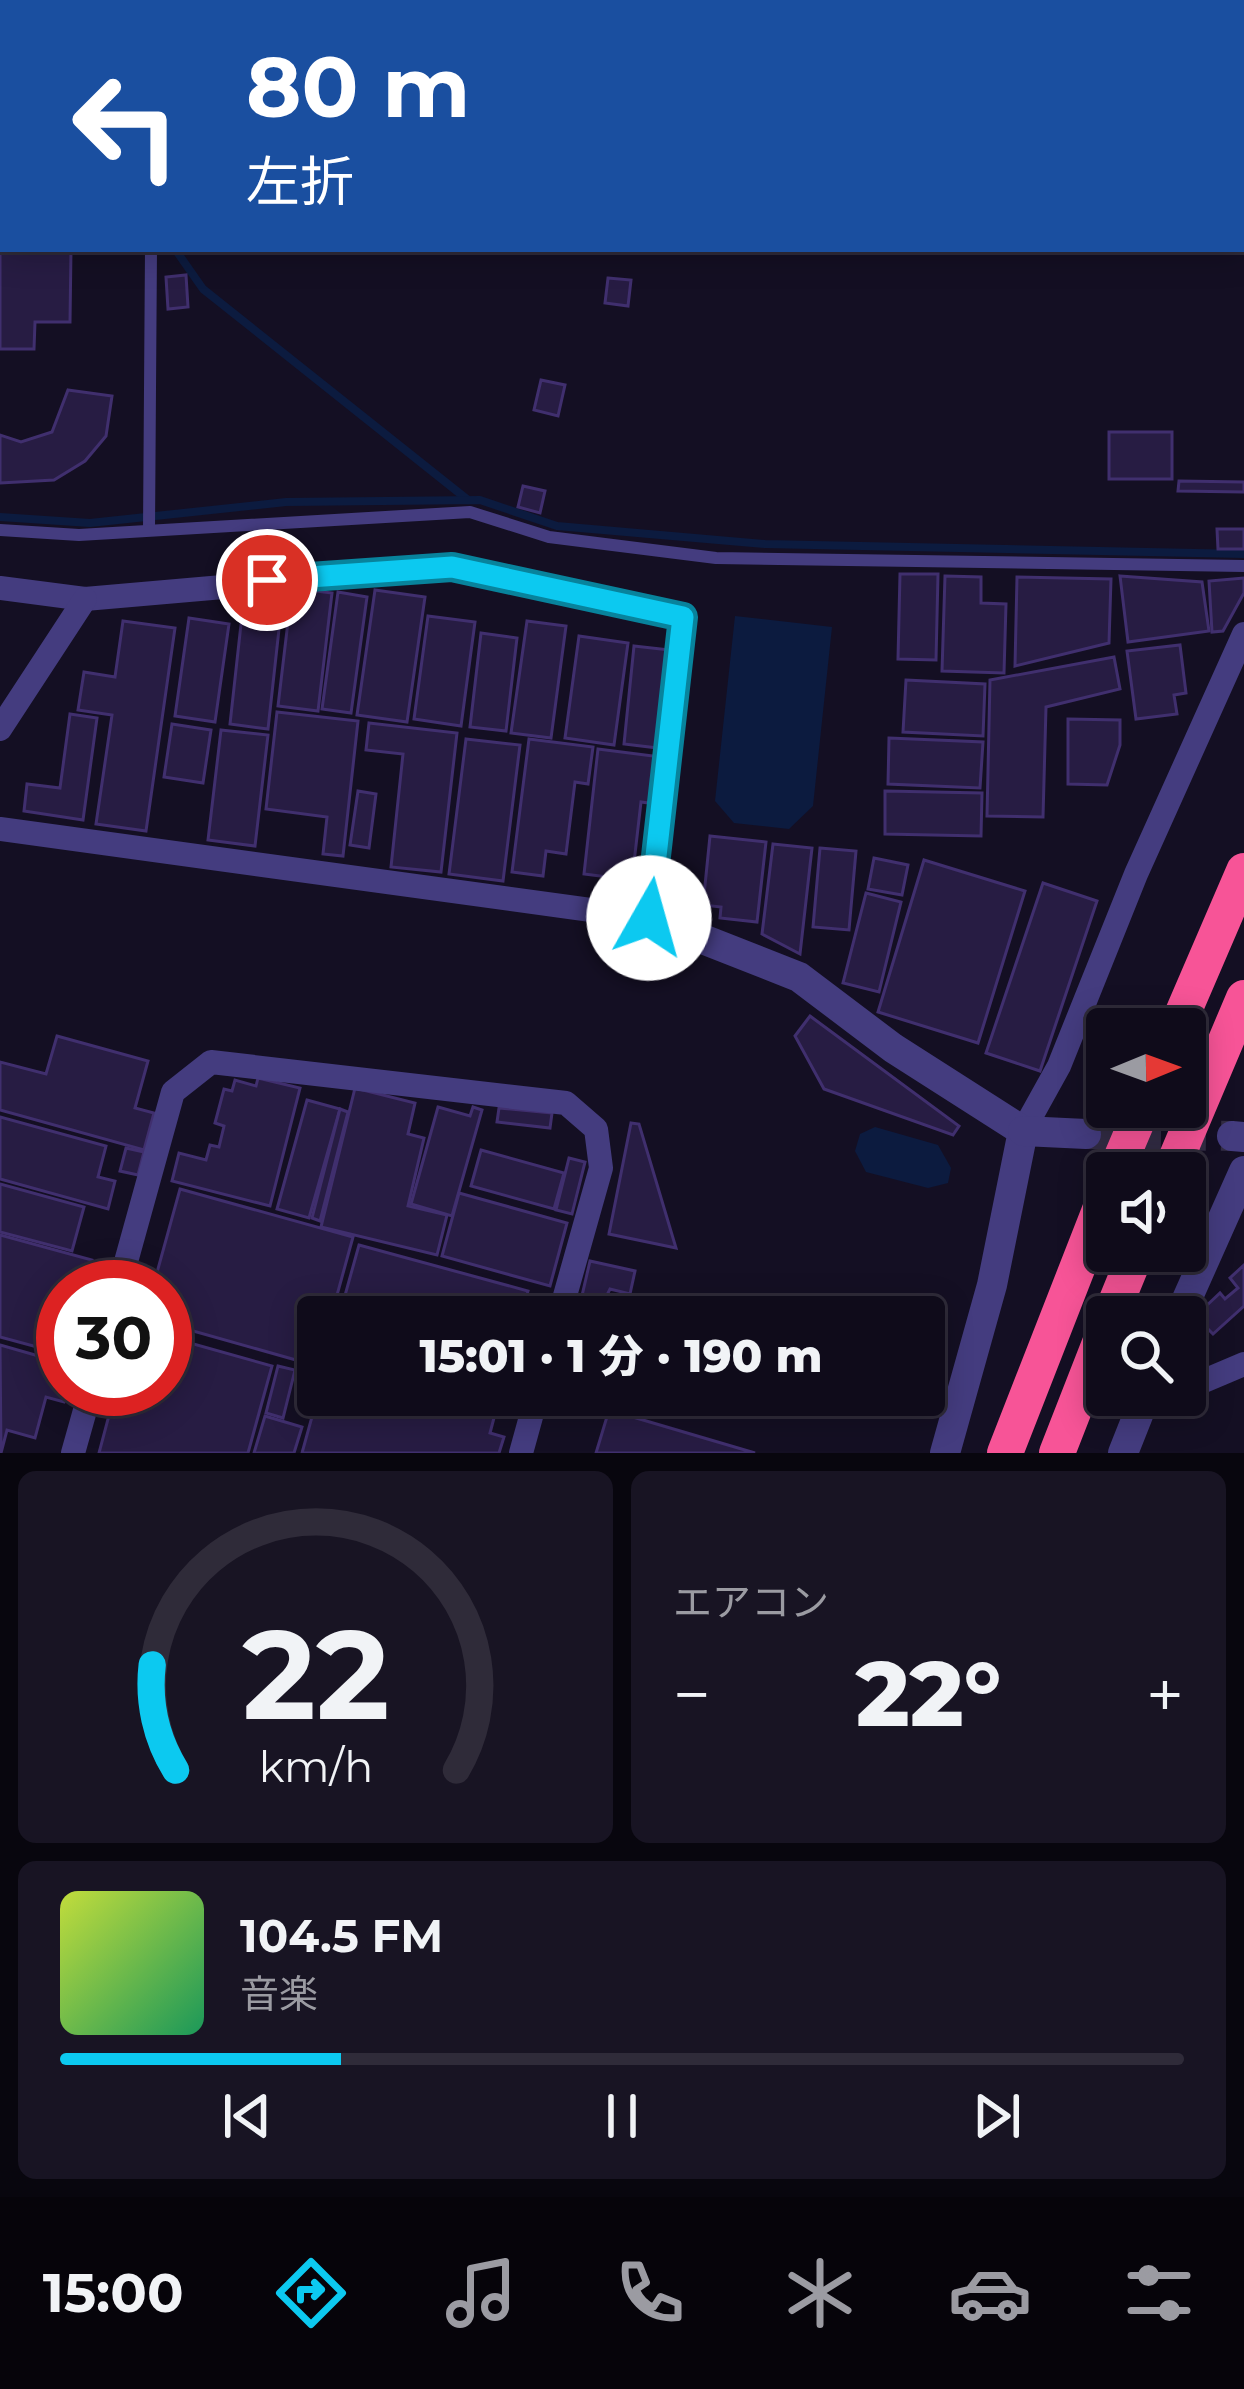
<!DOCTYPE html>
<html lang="ja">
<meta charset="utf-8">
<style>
body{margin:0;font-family:Montserrat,"Noto Sans JP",sans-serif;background:#181423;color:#f1f3f6;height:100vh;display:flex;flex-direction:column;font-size:45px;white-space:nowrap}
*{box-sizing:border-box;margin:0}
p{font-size:39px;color:#9b9ba2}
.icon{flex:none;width:66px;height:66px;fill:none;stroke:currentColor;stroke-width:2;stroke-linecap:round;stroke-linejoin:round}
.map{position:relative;height:1453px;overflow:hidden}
.side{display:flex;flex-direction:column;gap:18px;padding:18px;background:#08060e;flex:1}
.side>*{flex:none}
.hud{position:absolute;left:0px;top:0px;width:1245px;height:252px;box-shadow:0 6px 30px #0003,0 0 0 3px #2f2b39;background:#1a4fa0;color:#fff;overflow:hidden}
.needle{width:78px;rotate:89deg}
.controls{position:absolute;left:1086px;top:1008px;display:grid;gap:24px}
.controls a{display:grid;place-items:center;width:120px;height:120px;border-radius:12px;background:#0f0b1a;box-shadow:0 6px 30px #0003,0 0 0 3px #2f2b39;font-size:60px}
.speed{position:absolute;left:36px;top:1260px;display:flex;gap:24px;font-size:60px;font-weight:700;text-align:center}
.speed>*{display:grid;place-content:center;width:156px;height:156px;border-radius:50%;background:#0f0b1a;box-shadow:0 6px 30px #0003,0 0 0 3px #2f2b39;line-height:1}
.speed .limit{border:18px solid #d22;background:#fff;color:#111}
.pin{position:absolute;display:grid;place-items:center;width:102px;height:102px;color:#fff;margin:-51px;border:6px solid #fff;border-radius:50%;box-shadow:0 3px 12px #0007}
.me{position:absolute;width:132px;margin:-66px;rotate:7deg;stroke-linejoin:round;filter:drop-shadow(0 0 9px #0008)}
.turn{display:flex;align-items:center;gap:42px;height:252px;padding:0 48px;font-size:54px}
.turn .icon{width:156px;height:156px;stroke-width:2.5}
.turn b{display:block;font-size:84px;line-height:102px}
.big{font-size:90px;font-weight:800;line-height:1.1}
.side .card{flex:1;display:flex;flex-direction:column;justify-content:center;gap:18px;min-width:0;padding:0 42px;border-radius:18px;background:#181423}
.side .dial{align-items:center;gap:0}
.dial svg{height:312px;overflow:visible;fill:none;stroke:#2f2b39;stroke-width:7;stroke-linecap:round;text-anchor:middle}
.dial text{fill:#f1f3f6;stroke:none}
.song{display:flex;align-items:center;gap:36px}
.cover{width:144px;height:144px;border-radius:18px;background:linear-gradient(135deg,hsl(70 70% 55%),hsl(150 70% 35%))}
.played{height:12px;border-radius:6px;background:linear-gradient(90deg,#0cc9f0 25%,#2f2b39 25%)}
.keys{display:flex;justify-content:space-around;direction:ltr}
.heat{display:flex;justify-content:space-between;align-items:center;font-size:66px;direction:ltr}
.side .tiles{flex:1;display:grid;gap:18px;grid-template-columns:1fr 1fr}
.card:last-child{grid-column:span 2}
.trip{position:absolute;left:297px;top:1296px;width:648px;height:120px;border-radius:12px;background:#0f0b1a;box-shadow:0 6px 30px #0003,0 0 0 3px #2f2b39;font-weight:800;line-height:120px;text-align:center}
.dock{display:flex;height:192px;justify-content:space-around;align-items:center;background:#06040a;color:#9b9ba2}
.dock .icon{width:84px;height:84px}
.dock .on{color:#0cc9f0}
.dock b{font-size:54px;color:#f1f3f6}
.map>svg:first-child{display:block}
</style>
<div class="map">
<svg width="1244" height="1453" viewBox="0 0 1244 1453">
<rect width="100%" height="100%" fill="#140f23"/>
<g fill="#0c1b3f">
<path d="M 735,616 L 832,627 L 813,806 L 789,829 L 734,823 L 715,801 Z"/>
<path d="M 875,1127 L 938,1145 L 951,1168 L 948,1183 L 928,1188 L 866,1172 L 855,1151 L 860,1134 Z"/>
</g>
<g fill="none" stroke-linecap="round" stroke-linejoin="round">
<g stroke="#0c1b3f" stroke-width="8">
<path d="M 1242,109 L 1244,109"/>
<path d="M 175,249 L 203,289 L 468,500"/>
<path d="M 0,517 L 90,523 L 286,502 L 480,500 L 557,526 L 765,544 L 1244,554"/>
</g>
</g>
<g fill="#271c43" stroke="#402f6e" stroke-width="3">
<path d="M 0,103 L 3,249 L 71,249 L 70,322 L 35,322 L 34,349 L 0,349 Z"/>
<path d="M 186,275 L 188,307 L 168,309 L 166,277 Z"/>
<path d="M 608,278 L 631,280 L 628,306 L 605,303 Z"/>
<path d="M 541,380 L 565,385 L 558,416 L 534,410 Z"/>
<path d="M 68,390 L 112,396 L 106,436 L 85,461 L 54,480 L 0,483 L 0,435 L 21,442 L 52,432 Z"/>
<rect x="1109" y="432" width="63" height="47"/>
<path d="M 1179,481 L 1244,482 L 1244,492 L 1178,491 Z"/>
<path d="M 523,486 L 545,491 L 540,513 L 518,507 Z"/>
<path d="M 1217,529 L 1244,529 L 1244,549 L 1218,549 Z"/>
<path d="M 900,574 L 938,574 L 936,660 L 898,659 Z"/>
<path d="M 945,576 L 981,577 L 981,603 L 1006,604 L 1004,673 L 942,671 Z"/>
<path d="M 1120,576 L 1202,582 L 1209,631 L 1128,642 Z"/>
<path d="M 1017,577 L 1111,579 L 1109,643 L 1015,666 Z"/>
<path d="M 1244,578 L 1244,593 L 1223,631 L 1212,632 L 1209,581 Z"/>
<path d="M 292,588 L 332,593 L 318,711 L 278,706 Z"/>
<path d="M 375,590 L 425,597 L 407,722 L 357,715 Z"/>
<path d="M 338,592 L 367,597 L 351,713 L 322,709 Z"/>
<path d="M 244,597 L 282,602 L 268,729 L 230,724 Z"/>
<path d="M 428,616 L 475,622 L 461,726 L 414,719 Z"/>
<path d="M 189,618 L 229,624 L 215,722 L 175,716 Z"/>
<path d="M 123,621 L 175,628 L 146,831 L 96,824 L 112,715 L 78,710 L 84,672 L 115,677 Z"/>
<path d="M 527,621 L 566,626 L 551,738 L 511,733 Z"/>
<path d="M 481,633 L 517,638 L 506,731 L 470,727 Z"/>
<path d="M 579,636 L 628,643 L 614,745 L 565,738 Z"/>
<path d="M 1180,645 L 1186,693 L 1174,695 L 1177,714 L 1136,719 L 1127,651 Z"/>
<path d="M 634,646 L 670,650 L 658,748 L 624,744 Z"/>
<path d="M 1114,657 L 1120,689 L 1046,707 L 1043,817 L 987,816 L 990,680 Z"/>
<path d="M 906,680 L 985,684 L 983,736 L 903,732 Z"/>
<path d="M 277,712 L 358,721 L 343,856 L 323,854 L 327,817 L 266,809 Z"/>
<path d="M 70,714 L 97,718 L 83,820 L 24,811 L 27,784 L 60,788 Z"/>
<path d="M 1068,719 L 1120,720 L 1120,745 L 1107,785 L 1068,784 Z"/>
<path d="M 369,723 L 457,733 L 441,872 L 391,867 L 403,754 L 366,750 Z"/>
<path d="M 172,724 L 211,730 L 203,783 L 164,777 Z"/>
<path d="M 221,730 L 268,735 L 255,846 L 208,840 Z"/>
<path d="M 889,738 L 983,742 L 980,788 L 888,784 Z"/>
<path d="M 466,739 L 520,745 L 503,881 L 449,874 Z"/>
<path d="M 529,739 L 593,747 L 588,784 L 575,782 L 566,854 L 546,851 L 543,876 L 512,872 Z"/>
<path d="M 598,749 L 661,757 L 656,804 L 641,802 L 632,880 L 584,874 Z"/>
<path d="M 358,791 L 376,794 L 369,848 L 350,845 Z"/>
<path d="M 885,791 L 982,793 L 981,836 L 885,834 Z"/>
<path d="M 710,836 L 766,842 L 757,922 L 720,918 L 721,907 L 703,905 Z"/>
<path d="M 773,844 L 812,848 L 800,954 L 762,934 Z"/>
<path d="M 820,848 L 856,851 L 849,930 L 813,927 Z"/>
<path d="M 874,858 L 908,865 L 902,895 L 868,889 Z"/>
<path d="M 924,860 L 1025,891 L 978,1043 L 878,1012 Z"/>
<path d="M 1043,883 L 1097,901 L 1040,1071 L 986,1053 Z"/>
<path d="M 866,893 L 901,902 L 879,992 L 843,983 Z"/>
<path d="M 810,1016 L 959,1126 L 953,1135 L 824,1089 L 795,1036 Z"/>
<path d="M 57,1036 L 148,1061 L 135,1108 L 154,1113 L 144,1150 L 0,1110 L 0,1062 L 46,1074 Z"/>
<path d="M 258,1078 L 300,1088 L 270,1206 L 172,1181 L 179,1153 L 206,1160 L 210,1145 L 219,1147 L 224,1126 L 215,1123 L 224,1089 L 232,1091 L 235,1080 L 256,1086 Z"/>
<path d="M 355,1088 L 415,1103 L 408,1134 L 424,1138 L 408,1206 L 447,1215 L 437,1255 L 321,1227 Z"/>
<path d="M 307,1100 L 340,1109 L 309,1218 L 277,1209 Z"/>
<path d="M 438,1107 L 470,1116 L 473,1107 L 482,1110 L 452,1216 L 411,1204 Z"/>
<path d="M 499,1108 L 552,1113 L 550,1128 L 497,1122 Z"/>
<path d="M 340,1109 L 348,1112 L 320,1221 L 312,1218 Z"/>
<path d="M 0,1117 L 106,1146 L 98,1177 L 115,1181 L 108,1209 L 0,1179 Z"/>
<path d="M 631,1123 L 639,1124 L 676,1248 L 609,1234 Z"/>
<path d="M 126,1148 L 144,1152 L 138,1175 L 120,1171 Z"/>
<path d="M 481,1150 L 564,1173 L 554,1209 L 471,1186 Z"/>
<path d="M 569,1158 L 585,1162 L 572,1214 L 556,1210 Z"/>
<path d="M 0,1184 L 84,1207 L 72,1251 L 0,1232 Z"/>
<path d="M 180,1189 L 353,1237 L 331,1317 L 318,1317 L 317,1366 L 165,1323 L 165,1287 L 153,1287 Z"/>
<path d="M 459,1193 L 567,1223 L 550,1286 L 442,1256 Z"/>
<path d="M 0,1235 L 92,1260 L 85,1287 L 63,1287 L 63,1354 L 0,1337 Z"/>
<path d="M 359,1245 L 528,1291 L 521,1317 L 339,1317 Z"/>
<path d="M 590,1261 L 635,1271 L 630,1294 L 610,1289 L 602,1305 L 581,1300 Z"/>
<path d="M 1244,1265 L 1244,1306 L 1213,1334 L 1205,1326 L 1204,1308 L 1220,1293 L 1225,1299 L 1238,1288 L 1230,1278 Z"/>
<path d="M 165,1336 L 272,1366 L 248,1453 L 99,1453 L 116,1389 L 165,1389 Z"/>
<path d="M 0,1345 L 63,1363 L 63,1389 L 68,1389 L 64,1402 L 46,1397 L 35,1438 L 7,1430 L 1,1453 Z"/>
<path d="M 278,1366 L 295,1370 L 283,1418 L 266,1413 Z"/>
<path d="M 318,1395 L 500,1395 L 490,1433 L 504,1437 L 499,1453 L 302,1453 Z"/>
<path d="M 696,1395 L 754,1395 L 750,1409 Z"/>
<path d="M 609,1410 L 755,1453 L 596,1453 Z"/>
<path d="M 265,1416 L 302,1427 L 294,1453 L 254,1453 Z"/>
</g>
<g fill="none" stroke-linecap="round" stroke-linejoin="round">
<path stroke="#322c44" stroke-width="30" stroke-dasharray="30 15" stroke-linecap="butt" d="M 1086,1134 L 1232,1136"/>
<g stroke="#443c7f" stroke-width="12">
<path d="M 255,0 L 256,3"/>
<path d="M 149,529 L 151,249"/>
<path d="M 0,530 L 79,535 L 470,512 L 549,537 L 716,558 L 1244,566"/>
</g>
<g stroke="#443c7f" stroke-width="24">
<path d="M 0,588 L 85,599 L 452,567 L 683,618 L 649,918 L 0,829"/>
<path d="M 0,729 L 85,599"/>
<path d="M 1023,1131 L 1059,1066 L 1136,874 L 1244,634"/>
<path d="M 119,1287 L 173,1092 L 211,1062 L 566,1103 L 596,1129 L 601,1168 L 559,1317"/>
<path d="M 1185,1389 L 1244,1364"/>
<path d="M 73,1453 L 91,1389"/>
<path d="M 521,1453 L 537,1395"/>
</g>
<g stroke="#443c7f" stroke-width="30">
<path d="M 177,3 L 180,0"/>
<path d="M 649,918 L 799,977 L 893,1048 L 1023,1131 L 992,1285 L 945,1453"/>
<path d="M 1023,1131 L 1086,1134"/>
<path d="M 1232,1136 L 1244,1137"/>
<path d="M 1179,1317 L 1244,1171"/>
<path d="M 1123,1453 L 1146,1395"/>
</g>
<g stroke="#f75497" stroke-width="36">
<path d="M 1176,1029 L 1244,871"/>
<path d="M 1115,1173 L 1143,1107"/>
<path d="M 1170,1173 L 1244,998"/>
<path d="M 1110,1317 L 1137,1251"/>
<path d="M 1005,1453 L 1107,1192"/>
<path d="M 1057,1453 L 1107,1325"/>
</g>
</g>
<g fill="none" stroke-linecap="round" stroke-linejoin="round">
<g stroke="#08839c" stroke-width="30">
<path id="route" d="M 267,580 L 452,567 L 683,617 L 649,918"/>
</g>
<use href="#route" stroke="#0cc9f0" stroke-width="21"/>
</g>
</svg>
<div class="controls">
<a><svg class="needle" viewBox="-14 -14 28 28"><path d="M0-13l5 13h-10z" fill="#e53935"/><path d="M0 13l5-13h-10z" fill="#9b9ba2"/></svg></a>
<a><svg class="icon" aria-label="sound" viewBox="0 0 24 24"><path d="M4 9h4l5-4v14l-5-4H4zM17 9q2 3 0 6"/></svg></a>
<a><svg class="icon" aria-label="search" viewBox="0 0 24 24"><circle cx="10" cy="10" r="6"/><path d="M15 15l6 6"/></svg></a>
</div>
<div class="speed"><div class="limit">30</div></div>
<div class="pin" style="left:267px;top:580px;background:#d93025"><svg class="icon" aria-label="arrive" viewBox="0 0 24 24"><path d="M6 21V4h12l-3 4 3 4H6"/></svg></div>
<svg class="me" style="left:649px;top:918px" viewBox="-20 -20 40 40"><circle r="19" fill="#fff"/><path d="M0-13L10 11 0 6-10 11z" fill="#0cc9f0"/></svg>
<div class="trip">15:01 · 1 分 · 190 m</div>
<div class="hud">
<div class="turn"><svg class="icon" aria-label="left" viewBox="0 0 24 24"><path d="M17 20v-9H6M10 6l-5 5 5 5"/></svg><div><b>80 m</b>左折</div></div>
</div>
</div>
<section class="side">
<div class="tiles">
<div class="card dial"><svg viewBox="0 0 100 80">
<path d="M14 69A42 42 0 1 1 86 69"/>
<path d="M14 69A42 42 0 0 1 8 42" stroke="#0cc9f0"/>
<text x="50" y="56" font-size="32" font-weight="700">22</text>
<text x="50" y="72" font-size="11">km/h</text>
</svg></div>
<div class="card"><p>エアコン</p>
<div class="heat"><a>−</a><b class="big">22°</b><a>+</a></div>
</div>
<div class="card">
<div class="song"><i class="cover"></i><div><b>104.5 FM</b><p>音楽</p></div></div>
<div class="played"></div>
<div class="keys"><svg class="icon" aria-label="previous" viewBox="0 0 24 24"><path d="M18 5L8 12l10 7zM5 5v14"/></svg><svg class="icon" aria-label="pause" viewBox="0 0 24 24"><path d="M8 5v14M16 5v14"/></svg><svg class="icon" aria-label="next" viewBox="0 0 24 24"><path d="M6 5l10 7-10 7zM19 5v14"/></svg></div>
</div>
</div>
</section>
<nav class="dock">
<b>15:00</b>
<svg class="icon on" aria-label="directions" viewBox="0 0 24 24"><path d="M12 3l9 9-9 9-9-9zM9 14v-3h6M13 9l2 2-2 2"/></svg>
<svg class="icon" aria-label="music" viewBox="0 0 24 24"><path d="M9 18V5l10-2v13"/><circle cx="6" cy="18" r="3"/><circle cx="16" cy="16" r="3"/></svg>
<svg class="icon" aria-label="phone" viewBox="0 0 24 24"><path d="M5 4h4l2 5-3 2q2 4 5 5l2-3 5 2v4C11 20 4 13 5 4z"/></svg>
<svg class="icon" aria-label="climate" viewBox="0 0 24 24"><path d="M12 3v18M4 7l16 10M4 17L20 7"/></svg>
<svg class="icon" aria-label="car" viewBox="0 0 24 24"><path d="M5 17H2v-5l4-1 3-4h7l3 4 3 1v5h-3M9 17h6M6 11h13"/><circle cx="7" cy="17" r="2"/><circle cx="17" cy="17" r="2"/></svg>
<svg class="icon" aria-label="filters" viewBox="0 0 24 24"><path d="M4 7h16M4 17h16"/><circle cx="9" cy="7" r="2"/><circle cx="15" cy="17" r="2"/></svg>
</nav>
